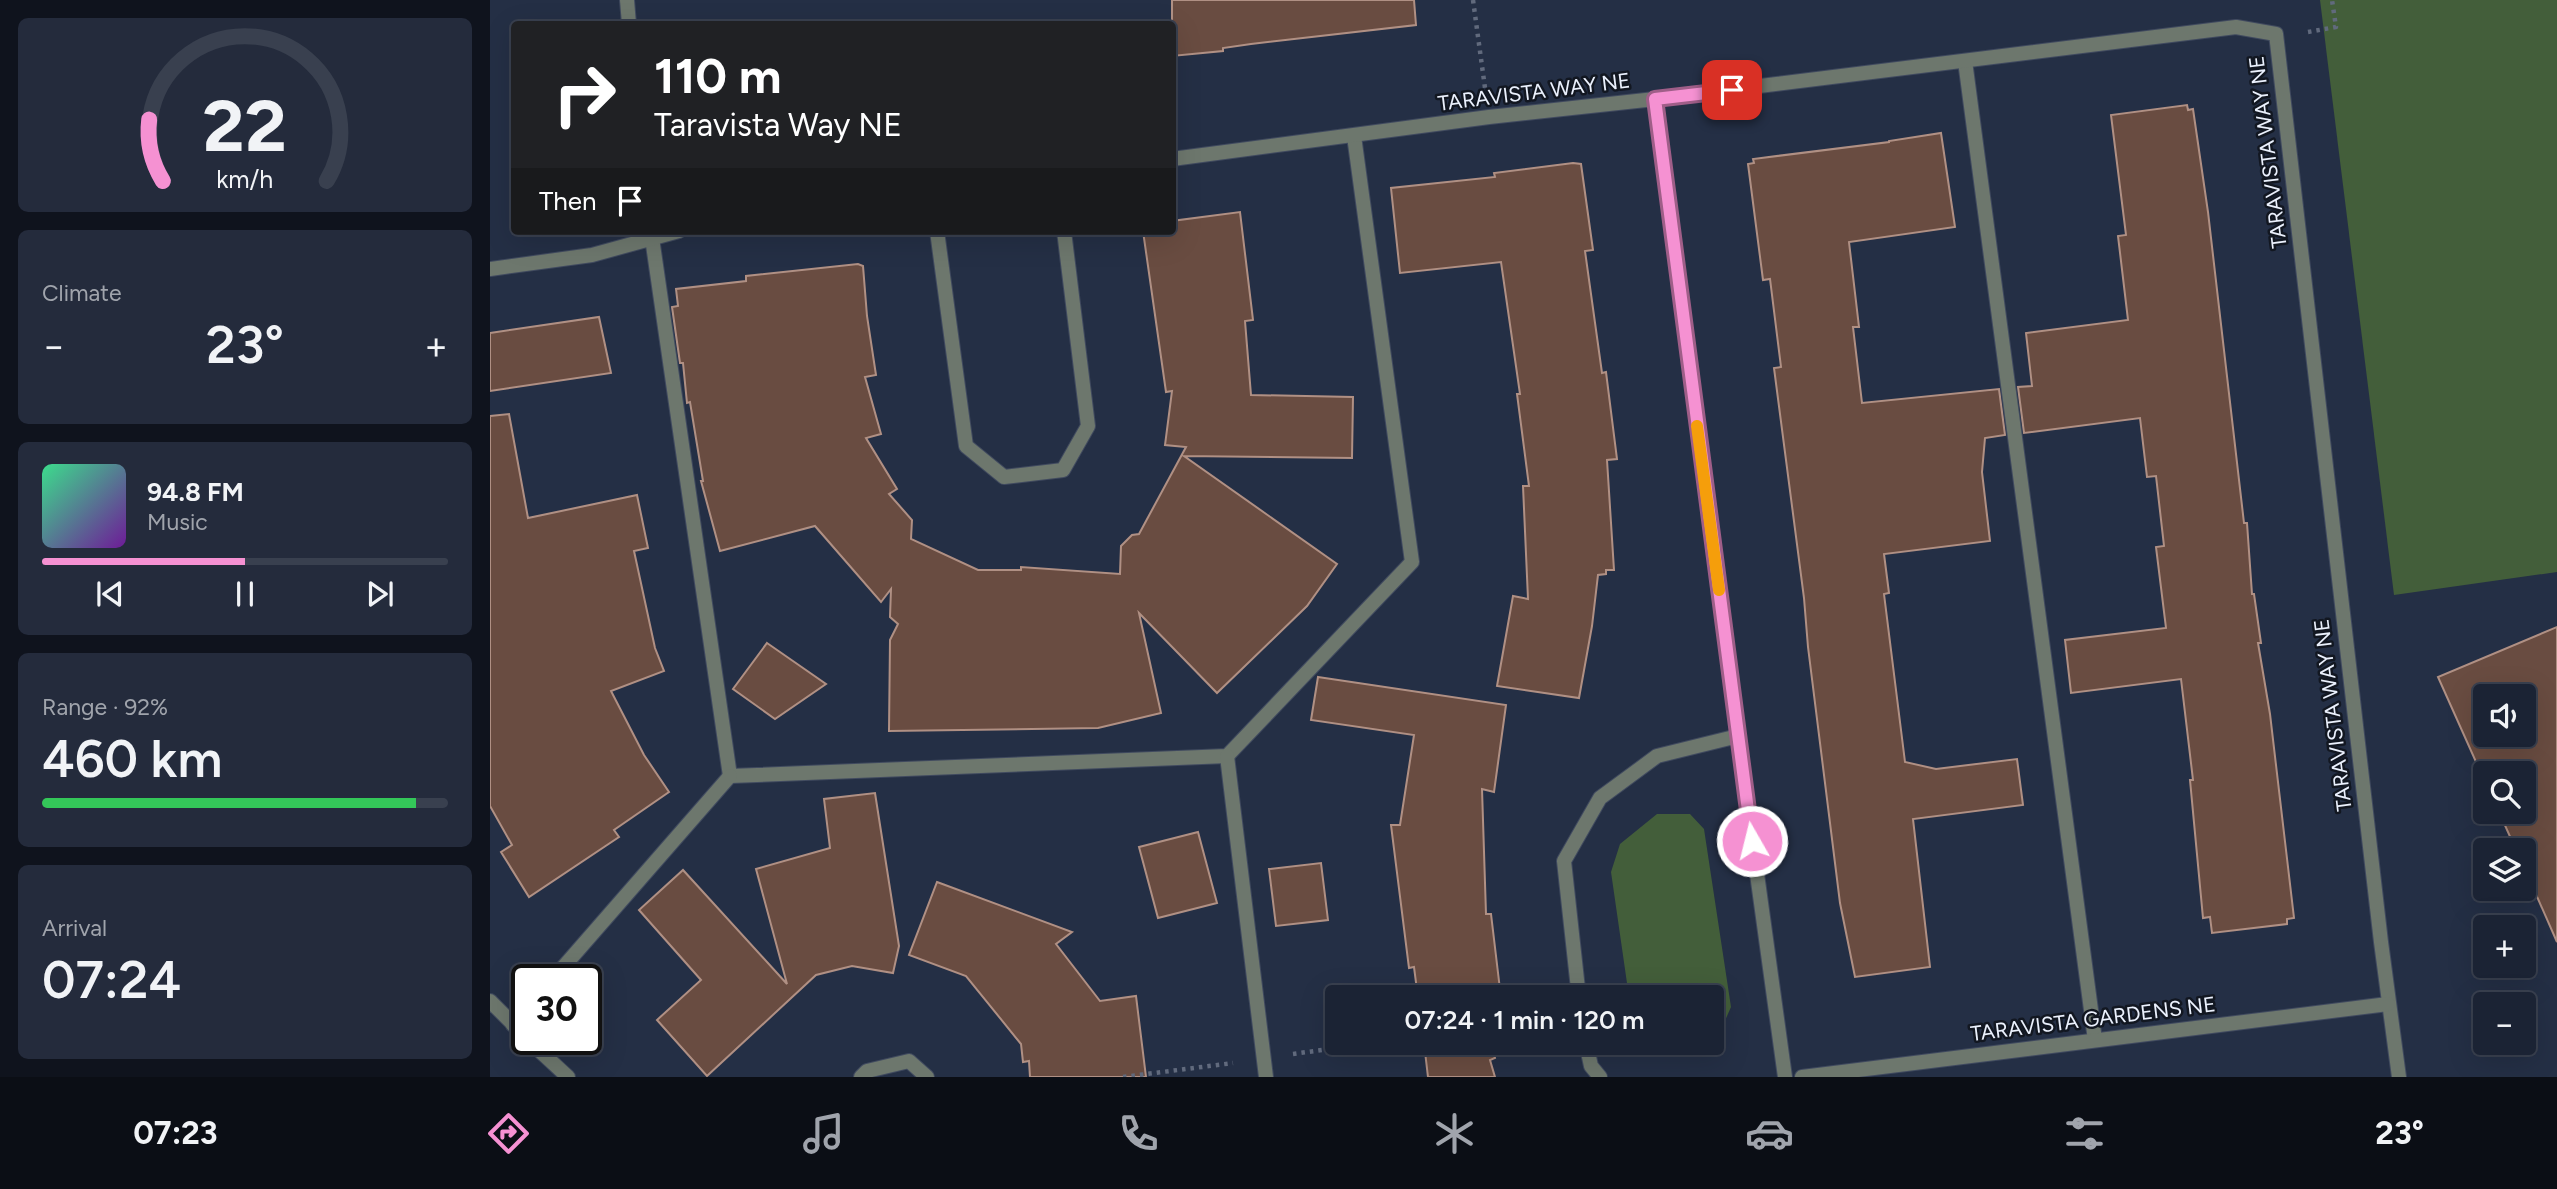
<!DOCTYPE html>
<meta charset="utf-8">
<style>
body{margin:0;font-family:Figtree,sans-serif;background:#242b3c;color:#f1f3f6;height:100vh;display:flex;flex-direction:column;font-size:26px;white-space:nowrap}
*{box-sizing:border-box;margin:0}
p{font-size:23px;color:#a0a4ac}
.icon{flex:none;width:38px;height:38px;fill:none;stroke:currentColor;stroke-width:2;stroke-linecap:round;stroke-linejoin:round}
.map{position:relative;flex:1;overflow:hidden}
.panel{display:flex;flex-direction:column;gap:18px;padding:18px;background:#0f131d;width:490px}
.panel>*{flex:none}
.banner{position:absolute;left:21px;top:21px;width:665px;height:214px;border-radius:7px;box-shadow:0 7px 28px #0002,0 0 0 2px #39404f;background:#202124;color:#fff;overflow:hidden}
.tools{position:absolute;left:1983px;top:684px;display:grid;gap:14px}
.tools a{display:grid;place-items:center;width:63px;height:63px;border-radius:7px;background:#1b2334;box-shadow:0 7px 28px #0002,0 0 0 2px #39404f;font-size:35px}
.speed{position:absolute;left:21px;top:964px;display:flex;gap:14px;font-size:35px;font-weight:700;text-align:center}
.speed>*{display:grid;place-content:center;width:91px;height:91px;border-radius:50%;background:#1b2334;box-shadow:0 7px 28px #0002,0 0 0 2px #39404f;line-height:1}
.speed .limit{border:4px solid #111;border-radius:10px;background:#fff;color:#111}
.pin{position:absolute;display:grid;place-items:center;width:60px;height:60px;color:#fff;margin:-30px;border-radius:14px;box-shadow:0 4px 10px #0006}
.me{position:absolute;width:77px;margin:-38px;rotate:352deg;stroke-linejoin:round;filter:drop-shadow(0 0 5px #0008)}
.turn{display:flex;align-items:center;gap:24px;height:147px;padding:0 28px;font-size:32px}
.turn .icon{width:91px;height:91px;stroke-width:2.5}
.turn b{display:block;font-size:49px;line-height:60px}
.then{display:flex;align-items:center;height:66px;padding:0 28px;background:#0003;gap:14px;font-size:26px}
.big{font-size:52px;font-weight:600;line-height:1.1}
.panel .tile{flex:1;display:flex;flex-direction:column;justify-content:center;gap:10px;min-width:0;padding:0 24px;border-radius:10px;background:#242b3c}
.panel .dial{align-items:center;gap:0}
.dial svg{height:182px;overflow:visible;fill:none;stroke:#39404f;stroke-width:7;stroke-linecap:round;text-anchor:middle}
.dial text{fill:#f1f3f6;stroke:none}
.song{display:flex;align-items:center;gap:21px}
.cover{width:84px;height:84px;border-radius:10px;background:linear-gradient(135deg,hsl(150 70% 55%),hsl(280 70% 35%))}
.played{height:7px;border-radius:4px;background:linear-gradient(90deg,#f591d2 50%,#39404f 50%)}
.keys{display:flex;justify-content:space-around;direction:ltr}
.heat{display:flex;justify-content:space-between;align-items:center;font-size:38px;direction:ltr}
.charge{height:10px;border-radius:5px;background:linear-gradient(90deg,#34c759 92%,#39404f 0)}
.trip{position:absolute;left:835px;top:985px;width:399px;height:70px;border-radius:7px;background:#1b2334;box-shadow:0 7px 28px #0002,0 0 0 2px #39404f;font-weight:600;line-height:70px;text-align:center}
.dock{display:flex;height:112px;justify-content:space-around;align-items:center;background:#0b0e15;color:#a0a4ac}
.dock .icon{width:49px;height:49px}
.dock .current{color:#f591d2}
.dock b{font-size:32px;color:#f1f3f6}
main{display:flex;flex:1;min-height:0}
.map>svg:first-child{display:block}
</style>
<main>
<section class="panel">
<div class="tile dial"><svg viewBox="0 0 100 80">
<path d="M14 69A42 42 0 1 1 86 69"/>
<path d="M14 69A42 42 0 0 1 8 42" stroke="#f591d2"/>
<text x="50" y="56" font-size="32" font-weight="700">22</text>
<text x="50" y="72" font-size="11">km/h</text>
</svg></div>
<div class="tile"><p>Climate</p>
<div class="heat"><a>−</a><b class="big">23°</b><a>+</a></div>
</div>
<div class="tile">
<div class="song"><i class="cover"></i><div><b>94.8 FM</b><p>Music</p></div></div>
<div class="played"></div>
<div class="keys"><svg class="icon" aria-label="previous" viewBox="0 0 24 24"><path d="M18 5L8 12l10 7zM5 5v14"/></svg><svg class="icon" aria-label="pause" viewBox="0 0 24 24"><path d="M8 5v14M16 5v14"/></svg><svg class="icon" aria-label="next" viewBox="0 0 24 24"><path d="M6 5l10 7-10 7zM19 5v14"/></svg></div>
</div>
<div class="tile"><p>Range · 92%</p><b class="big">460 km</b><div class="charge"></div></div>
<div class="tile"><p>Arrival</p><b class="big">07:24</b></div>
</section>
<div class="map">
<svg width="2067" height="1077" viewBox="0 0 2067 1077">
<rect width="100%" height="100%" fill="#242f45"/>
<g fill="#435e3a">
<path d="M 1830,0 L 2067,0 L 2067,572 L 1904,595 Z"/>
<path d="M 1167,814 L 1200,814 L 1214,829 L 1241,1007 L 1223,1048 C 1203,1053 1175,1059 1158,1043 L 1222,1043 L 1222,998 L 1139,997 L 1121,872 L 1130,844 Z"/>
</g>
<g fill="#694c41" stroke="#b09084" stroke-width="2" fill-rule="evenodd">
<path d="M 682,0 L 924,0 L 926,25 L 761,44 L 733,48 L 733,51 L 682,56 Z"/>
<path d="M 1697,105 L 1698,110 L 1703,109 L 1718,212 L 1754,523 L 1757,523 L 1762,594 L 1764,594 L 1771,643 L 1768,643 L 1780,714 L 1804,918 L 1797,919 L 1797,924 L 1722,933 L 1720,917 L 1713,918 L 1700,780 L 1703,780 L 1691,679 L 1581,693 L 1575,640 L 1676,628 L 1666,547 L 1674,546 L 1666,476 L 1657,477 L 1650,418 L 1534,433 L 1528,387 L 1542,386 L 1536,333 L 1638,320 L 1628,236 L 1636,235 L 1621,115 Z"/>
<path d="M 1451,133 L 1465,227 L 1359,242 L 1369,327 L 1363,327 L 1372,403 L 1509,389 L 1515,435 L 1495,438 L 1492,472 L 1500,541 L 1394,554 L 1399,593 L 1394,594 L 1415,762 L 1446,769 L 1527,759 L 1533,805 L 1423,819 L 1440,967 L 1365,977 L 1350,903 L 1318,647 L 1314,598 L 1284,368 L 1291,367 L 1280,279 L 1273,280 L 1258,164 L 1264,163 L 1263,159 L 1399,142 L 1399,141 Z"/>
<path d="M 1083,163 L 1091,164 L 1103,250 L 1095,251 L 1112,373 L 1116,372 L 1127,459 L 1117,460 L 1124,570 L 1116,570 L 1116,574 L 1108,575 L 1102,626 L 1089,698 L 1007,686 L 1023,596 L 1038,599 L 1033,486 L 1039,486 L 1027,394 L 1030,394 L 1011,262 L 910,273 L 901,188 L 1005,177 L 1004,173 Z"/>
<path d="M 750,212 L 763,320 L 755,321 L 761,395 L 863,397 L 862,458 L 694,456 L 847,564 L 817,606 L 727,693 L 649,613 L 671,713 L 608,728 L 399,731 L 400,640 L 408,624 L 400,617 L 401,589 L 391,602 L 325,526 L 230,551 L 211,481 L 213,481 L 200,402 L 197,403 L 193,363 L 190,363 L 182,307 L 188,306 L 186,289 L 256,281 L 256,276 L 368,264 L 373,266 L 377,316 L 386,375 L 375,377 L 391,434 L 376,438 L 407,489 L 399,494 L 422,520 L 421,539 L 488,570 L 531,570 L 531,567 L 630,574 L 631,546 L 642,535 L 649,534 L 696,447 L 675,445 L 682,391 L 676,392 L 653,231 L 682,231 L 682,221 Z"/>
<path d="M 109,317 L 121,373 L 0,391 L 0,333 Z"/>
<path d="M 19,414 L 38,518 L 147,495 L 158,548 L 144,551 L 165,648 L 174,671 L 121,691 L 154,755 L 179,792 L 124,830 L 129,837 L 39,897 L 11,852 L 22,845 L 0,806 L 0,416 Z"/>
<path d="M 2067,627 L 2067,942 L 2034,867 L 2034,850 L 2026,850 L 2009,812 L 2034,812 L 2034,774 L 1995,774 L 1995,782 L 1948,677 ZM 1995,696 L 2034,696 L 2034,735 L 1995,735 Z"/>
<path d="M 277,643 L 336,684 L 285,719 L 243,689 Z"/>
<path d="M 828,677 L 1016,705 L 1004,792 L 992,789 L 996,914 L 1001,914 L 1011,998 L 928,998 L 924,967 L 919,968 L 901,825 L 910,825 L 924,735 L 821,720 Z"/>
<path d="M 385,793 L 409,946 L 403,973 L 362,966 L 326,975 L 217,1076 L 167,1020 L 211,980 L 149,910 L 193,870 L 297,984 L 266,869 L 340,848 L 334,799 Z"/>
<path d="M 708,832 L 727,903 L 668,918 L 649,847 Z"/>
<path d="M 831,863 L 838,920 L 786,926 L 779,869 Z"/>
<path d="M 447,882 L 582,932 L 566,944 L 610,1001 L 646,996 L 656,1077 L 540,1077 L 539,1061 L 533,1062 L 531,1044 L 476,976 L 419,955 Z"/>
<path d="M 934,1043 L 1001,1043 L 1005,1058 L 1000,1060 L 1005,1077 L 938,1077 Z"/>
</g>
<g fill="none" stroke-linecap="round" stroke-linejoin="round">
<g stroke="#404a5f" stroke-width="16">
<g id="service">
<path d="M 137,0 L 139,24"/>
<path d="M 1475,61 L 1605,1040"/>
<path d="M 161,231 L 240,776 L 737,756 L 922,562 L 864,136"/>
<path d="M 737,756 L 776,1077"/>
<path d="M 62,980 L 240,776"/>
<path d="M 23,1025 L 37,1009"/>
</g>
</g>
<g stroke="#404a5f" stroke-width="16">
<g id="minor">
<path d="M 1165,99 L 1248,736 L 1295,1077"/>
<path d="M 682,159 L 999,117 L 1165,99 L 1746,27 L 1786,34 L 1891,942 L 1909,1077"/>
<path d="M 447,231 L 476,446 L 514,477 L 573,470 L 598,426 L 574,231"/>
<path d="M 0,269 L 102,255 L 189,231"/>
<path d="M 1089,998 L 1074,861 L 1110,798 L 1167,756 L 1248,736"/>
<path d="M 1096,1043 L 1101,1066 L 1110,1077"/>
<path d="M 371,1077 L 377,1071 L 419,1061 L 437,1077"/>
<path d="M 1312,1077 L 1898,1004"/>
</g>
</g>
<g stroke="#404a5f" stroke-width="16">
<g id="tertiary">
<path d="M 0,1001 L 37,1038"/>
<path d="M 38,1040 L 78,1077"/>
</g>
</g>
<g stroke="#616a7d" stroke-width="4.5" stroke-dasharray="3.5 5" stroke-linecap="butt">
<path d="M 983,0 L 995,88"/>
<path d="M 1818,32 L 1846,27 L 1842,0"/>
<path d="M 803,1054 L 882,1043"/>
<path d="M 633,1077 L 743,1063"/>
</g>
<use href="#service" stroke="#6d776d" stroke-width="14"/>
<use href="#minor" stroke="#6d776d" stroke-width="14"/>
<use href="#tertiary" stroke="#6d776d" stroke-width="14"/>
</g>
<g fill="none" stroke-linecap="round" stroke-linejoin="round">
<g stroke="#9f5e88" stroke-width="18">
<path id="route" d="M 1242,90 L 1165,99 L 1262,841"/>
</g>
<use href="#route" stroke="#f591d2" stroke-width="12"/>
<path stroke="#f59e0b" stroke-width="12" d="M 1207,426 L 1229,590"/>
</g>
<g text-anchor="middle" stroke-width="5" stroke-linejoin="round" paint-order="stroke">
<g font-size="21" fill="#ebf1fd" stroke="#121721">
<text transform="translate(1044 92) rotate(-7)" y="7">TARAVISTA WAY NE</text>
<text transform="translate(1778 152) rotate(-97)" y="7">TARAVISTA WAY NE</text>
<text transform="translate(1843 715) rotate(-97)" y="7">TARAVISTA WAY NE</text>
<text transform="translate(1603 1019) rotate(-7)" y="7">TARAVISTA GARDENS NE</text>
</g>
</g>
</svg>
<div class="tools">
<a><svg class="icon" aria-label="sound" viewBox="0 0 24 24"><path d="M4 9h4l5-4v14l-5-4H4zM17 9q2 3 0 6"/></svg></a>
<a><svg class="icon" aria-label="search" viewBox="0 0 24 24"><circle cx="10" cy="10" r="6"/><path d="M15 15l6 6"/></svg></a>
<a><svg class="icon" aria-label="layers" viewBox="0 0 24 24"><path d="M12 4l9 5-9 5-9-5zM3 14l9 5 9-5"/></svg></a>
<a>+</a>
<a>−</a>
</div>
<div class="speed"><div class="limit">30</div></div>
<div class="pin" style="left:1242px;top:90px;background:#d93025"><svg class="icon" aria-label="arrive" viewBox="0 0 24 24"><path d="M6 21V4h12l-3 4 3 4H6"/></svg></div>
<svg class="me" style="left:1262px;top:841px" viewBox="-20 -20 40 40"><circle r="17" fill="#f591d2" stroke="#fff" stroke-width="3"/><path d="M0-11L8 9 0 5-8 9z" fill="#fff"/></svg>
<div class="trip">07:24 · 1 min · 120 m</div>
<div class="banner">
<div class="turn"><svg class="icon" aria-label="right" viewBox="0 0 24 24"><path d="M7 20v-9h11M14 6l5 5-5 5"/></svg><div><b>110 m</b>Taravista Way NE</div></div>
<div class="then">Then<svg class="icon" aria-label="arrive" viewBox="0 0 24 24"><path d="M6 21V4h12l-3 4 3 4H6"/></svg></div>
</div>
</div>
</main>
<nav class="dock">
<b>07:23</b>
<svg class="icon current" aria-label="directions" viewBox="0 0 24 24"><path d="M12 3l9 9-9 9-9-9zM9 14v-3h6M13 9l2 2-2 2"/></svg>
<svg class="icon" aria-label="music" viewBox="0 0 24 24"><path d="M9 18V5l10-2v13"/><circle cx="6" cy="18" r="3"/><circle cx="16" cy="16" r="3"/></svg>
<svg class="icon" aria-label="phone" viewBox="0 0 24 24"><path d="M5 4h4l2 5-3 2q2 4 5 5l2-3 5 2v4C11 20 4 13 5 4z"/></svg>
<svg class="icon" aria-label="climate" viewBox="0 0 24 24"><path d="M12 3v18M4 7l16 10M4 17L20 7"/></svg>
<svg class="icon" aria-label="car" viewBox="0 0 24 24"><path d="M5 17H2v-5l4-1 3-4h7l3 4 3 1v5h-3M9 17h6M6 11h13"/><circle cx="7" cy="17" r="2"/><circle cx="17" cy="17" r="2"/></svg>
<svg class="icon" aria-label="filters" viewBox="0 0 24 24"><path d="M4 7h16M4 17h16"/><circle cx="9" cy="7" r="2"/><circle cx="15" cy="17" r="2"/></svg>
<b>23°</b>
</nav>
